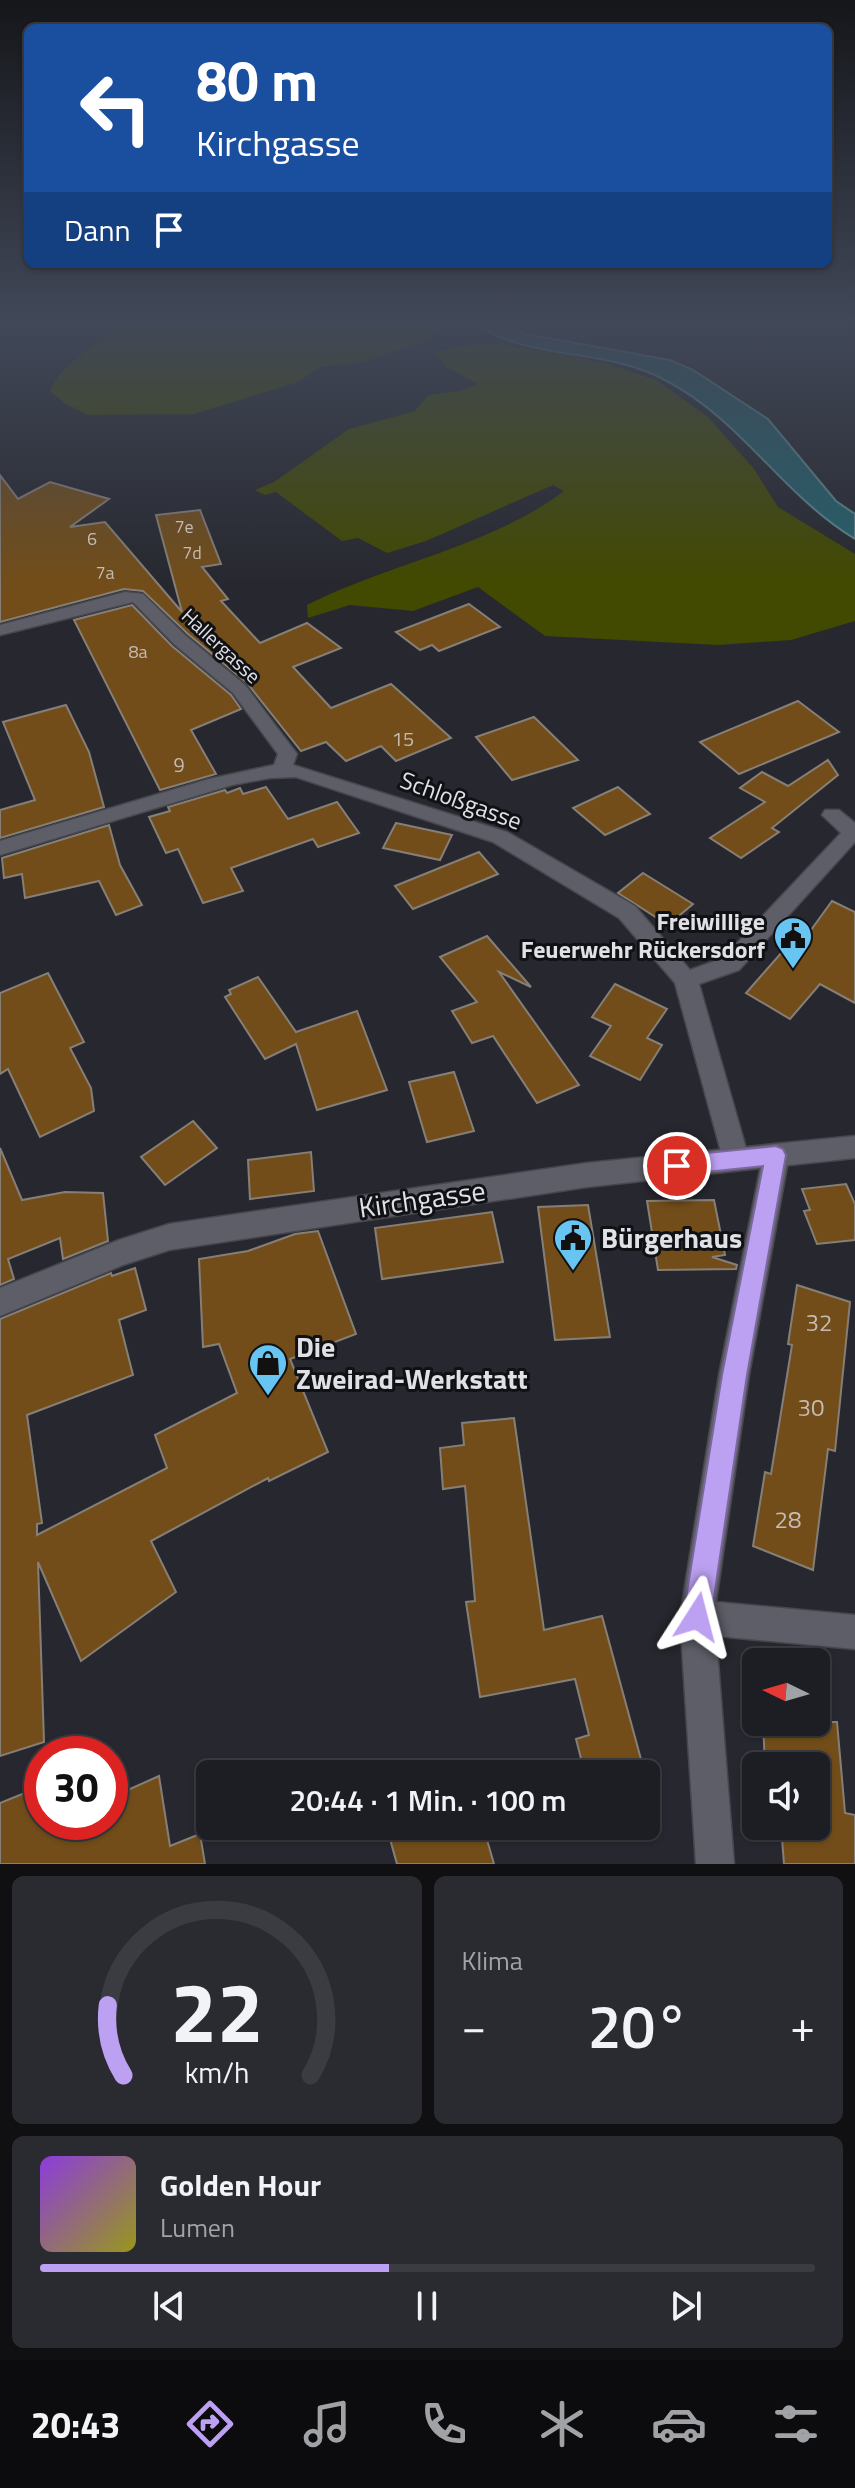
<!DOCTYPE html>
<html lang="de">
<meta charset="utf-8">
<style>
body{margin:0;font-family:"Titillium Web",sans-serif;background:#2a2b30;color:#f1f3f6;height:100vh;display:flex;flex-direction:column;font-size:30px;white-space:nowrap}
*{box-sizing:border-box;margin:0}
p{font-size:26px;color:#a0a2a6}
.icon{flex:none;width:44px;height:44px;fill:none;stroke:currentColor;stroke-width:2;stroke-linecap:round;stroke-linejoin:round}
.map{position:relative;height:1864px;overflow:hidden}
.sheet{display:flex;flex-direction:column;gap:12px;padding:12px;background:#101013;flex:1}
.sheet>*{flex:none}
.guide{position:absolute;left:24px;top:24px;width:808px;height:244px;border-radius:12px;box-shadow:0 2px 6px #0004,0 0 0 2px #3b3c41;background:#1a4fa0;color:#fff;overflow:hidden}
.needle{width:52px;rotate:275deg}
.tools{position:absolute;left:742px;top:1648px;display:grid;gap:16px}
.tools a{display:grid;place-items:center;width:88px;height:88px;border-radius:12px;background:#1d1e23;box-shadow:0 2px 6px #0004,0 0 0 2px #3b3c41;font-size:40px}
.speed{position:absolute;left:24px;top:1736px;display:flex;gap:16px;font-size:40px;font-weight:700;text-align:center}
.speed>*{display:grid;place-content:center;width:104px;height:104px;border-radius:50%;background:#1d1e23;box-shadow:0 2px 6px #0004,0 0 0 2px #3b3c41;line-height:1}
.speed .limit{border:12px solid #d22;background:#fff;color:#111}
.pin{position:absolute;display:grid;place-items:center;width:68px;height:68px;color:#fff;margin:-34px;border:4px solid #fff;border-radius:50%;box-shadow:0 2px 8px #0007}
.me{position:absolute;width:88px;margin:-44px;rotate:9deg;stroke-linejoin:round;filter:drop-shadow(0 0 6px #0008)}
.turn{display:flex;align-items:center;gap:28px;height:168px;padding:0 40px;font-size:36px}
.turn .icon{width:104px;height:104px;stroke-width:2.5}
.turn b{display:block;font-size:56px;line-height:68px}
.then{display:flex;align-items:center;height:76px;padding:0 40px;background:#0003;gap:16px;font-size:30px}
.big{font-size:60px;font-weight:600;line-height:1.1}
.sheet .tile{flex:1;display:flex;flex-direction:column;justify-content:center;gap:12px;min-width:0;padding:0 28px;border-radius:12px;background:#2a2b30}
.sheet .dial{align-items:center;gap:0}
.dial svg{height:208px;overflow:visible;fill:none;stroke:#3b3c41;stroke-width:7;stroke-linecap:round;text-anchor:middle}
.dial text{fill:#f1f3f6;stroke:none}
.song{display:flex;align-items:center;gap:24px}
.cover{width:96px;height:96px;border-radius:12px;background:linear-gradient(135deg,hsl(270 70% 55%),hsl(60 70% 35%))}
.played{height:8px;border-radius:4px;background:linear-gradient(90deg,#bca0f2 45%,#3b3c41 45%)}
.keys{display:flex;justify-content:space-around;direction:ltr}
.heat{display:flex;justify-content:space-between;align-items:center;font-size:44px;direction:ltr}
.sheet .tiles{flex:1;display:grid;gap:12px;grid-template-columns:1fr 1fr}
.tile:last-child{grid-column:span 2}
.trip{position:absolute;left:196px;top:1760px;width:464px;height:80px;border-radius:12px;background:#1d1e23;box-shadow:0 2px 6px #0004,0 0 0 2px #3b3c41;font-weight:600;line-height:80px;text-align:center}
.dock{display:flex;height:128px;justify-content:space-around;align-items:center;background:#0c0c0e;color:#a0a2a6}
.dock .icon{width:56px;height:56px}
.dock .selected{color:#bca0f2}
.dock b{font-size:36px;color:#f1f3f6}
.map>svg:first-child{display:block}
</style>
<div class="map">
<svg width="855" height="1864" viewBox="0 0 855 1864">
<rect width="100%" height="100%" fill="#27282f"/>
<g fill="#424900">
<path d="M 124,324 L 447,324 L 426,341 L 359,363 L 323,366 L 295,383 L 194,414 L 88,415 L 66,404 L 50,391 C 55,370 105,336 124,324 Z"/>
<path d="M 501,344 L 601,362 L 656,380 L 708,417 L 754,469 L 778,507 L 855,554 L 855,621 L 791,640 L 718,645 L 545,636 L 478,587 L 413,611 L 350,605 L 308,618 L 307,605 C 389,563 490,547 564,491 L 553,485 L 426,541 L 387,553 L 358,538 L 342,541 L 276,492 L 265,495 L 255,490 L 274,482 L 349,429 L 415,411 L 428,395 L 461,391 L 478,384 L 446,367 L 436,354 L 455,346 Z"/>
</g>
<path fill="#245f69" stroke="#5c868e" stroke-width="2" d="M 474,324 L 505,324 L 526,334 L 670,360 L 693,370 L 768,419 L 836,501 L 855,514 L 855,539 C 781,494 743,421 665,380 C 614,353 559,358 507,340 C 495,336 485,330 474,324 Z"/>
<g fill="#724d19" stroke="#867f77" stroke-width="2">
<path d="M 0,475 L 18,499 L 50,482 L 109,499 L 70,527 L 105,522 L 182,612 L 156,515 L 200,510 L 221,564 L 202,567 L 228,599 L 221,601 L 260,643 L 307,623 L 341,648 L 293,667 L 331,708 L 391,684 L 451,738 L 396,761 L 381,746 L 346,761 L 326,742 L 301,751 L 247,683 L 188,634 L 143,591 L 124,589 L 0,622 Z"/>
<path d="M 469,604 L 500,627 L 439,651 L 432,645 L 420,650 L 396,632 Z"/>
<path d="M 132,605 L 172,646 L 231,695 L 241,709 L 191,730 L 216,774 L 160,790 L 74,620 Z"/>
<path d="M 798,701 L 839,732 L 739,774 L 700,742 Z"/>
<path d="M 66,705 L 89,752 L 104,807 L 0,838 L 0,810 L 35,800 L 3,722 Z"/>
<path d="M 534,717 L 578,760 L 512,780 L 476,737 Z"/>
<path d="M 828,760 L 838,775 L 772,828 L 779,832 L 741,858 L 710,838 L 765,802 L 740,788 L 762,772 L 788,786 Z"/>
<path d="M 266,787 L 288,819 L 337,802 L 359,833 L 318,847 L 313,839 L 231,868 L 243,891 L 203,903 L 178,849 L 166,853 L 149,817 L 170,811 L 168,807 L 225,790 L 227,793 L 240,788 L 243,794 Z"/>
<path d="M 618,787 L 650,814 L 605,835 L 573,808 Z"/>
<path d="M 396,823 L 452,835 L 440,860 L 383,848 Z"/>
<path d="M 109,825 L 120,865 L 142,905 L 116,915 L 99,881 L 25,898 L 22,874 L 4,878 L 2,858 Z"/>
<path d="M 479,852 L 498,874 L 413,909 L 395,886 Z"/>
<path d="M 643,873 L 693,904 L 668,925 L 618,893 Z"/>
<path d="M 832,901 L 855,912 L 855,1003 L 820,984 L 790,1019 L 746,993 L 805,926 L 811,930 Z"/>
<path d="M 487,936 L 531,987 L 499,972 L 579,1085 L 537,1103 L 493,1036 L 472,1043 L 452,1011 L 477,1002 L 440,957 Z"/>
<path d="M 48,973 L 84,1042 L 70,1048 L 91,1088 L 94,1111 L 40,1137 L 8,1069 L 0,1074 L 0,993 Z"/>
<path d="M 258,977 L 296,1032 L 357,1011 L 387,1090 L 317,1110 L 296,1044 L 265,1059 L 225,997 L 231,994 L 229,990 Z"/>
<path d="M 615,984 L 667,1009 L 647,1038 L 662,1045 L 640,1080 L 590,1056 L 611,1026 L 592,1017 Z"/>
<path d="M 454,1072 L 474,1131 L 427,1142 L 409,1082 Z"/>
<path d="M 193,1121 L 217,1148 L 165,1185 L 141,1157 Z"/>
<path d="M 0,1148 L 22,1200 L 65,1192 L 103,1193 L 108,1241 L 63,1259 L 60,1238 L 8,1259 L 14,1279 L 0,1285 Z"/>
<path d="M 311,1152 L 314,1191 L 250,1199 L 248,1160 Z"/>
<path d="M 846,1184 L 855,1204 L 855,1240 L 817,1244 L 804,1211 L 810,1210 L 802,1189 Z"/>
<path d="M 714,1200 L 725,1255 L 712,1257 L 737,1265 L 736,1269 L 658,1270 L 647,1201 Z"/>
<path d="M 588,1205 L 610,1337 L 555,1340 L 538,1207 Z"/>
<path d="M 492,1212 L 503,1262 L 382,1279 L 375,1228 Z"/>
<path d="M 318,1231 L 356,1334 L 290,1359 L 328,1452 L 269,1481 L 268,1478 L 151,1541 L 176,1592 L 81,1661 L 38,1562 L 44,1742 L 0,1756 L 0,1319 L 111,1273 L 112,1276 L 135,1268 L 146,1310 L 119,1320 L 133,1375 L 27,1415 L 42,1523 L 37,1524 L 37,1535 L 167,1468 L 155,1435 L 237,1393 L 219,1344 L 203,1347 L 199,1259 L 248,1251 L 295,1234 Z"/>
<path d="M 797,1285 L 850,1302 L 835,1451 L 828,1449 L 813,1570 L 753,1546 L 765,1472 L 771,1474 L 792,1345 L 788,1344 Z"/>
<path d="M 514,1418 L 544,1630 L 602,1616 L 645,1774 L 585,1774 L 576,1739 L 589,1735 L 575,1679 L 480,1697 L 466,1602 L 475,1601 L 465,1486 L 443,1489 L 440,1448 L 464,1445 L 462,1423 Z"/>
<path d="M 763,1722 L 837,1722 L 845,1813 L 855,1815 L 855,1864 L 784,1864 L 781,1826 L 816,1826 L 816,1766 L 765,1766 Z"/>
<path d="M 159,1776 L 170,1846 L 200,1834 L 205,1864 L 0,1864 L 0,1803 L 42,1786 L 42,1822 L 110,1822 L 110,1798 Z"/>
<path d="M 419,1826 L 483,1826 L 494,1864 L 397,1864 L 390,1839 Z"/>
</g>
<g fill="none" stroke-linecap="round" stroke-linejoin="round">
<g stroke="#46464d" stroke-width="3">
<g id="minor">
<path d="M 125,592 L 143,594 L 186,636 L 245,685 L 297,754 L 293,765 L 507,832 L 635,906 L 690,970 L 723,958 L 841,833 L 822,815 L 825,810 L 839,810 L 855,823 L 855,842 L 739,970 L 699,984 L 749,1159 L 745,1167 L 736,1170 L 727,1167 L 723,1159 L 675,983 L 619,918 L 493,842 L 296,777 L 270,778 L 232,785 L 0,855 L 0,841 L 209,779 L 274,765 L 278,754 L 233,693 L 174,644 L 133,602 L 0,635 L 0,625 Z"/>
<path d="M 776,1144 L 785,1147 L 789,1155 L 749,1375 L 716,1602 L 855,1615 L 855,1649 L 716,1636 L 734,1864 L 696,1864 L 680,1617 L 719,1375 L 763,1155 L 767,1147 Z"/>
</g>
</g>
<g stroke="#46464d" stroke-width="3">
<path id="secondary" d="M 855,1136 L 855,1158 L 587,1187 L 169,1250 L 123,1265 L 0,1316 L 0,1288 L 119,1240 L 169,1224 L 587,1163 Z"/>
</g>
<use href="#minor" fill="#5d5e67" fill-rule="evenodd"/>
<use href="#secondary" fill="#5d5e67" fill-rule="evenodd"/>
</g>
<linearGradient id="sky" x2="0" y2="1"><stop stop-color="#15161a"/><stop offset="0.55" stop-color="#414858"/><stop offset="1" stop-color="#414858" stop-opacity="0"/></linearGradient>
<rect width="855" height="585" fill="url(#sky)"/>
<path fill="#bca0f2" stroke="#7a689d" stroke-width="2" d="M 776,1146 L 783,1149 L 786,1155 L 747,1375 L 711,1617 L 707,1627 L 697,1631 L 687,1627 L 683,1617 L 722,1375 L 763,1166 L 677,1175 L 669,1172 L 666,1166 L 669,1159 L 677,1156 Z"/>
<defs>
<g id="civic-pin" transform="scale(2)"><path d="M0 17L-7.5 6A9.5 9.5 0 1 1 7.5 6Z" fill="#68c4f0" stroke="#101114"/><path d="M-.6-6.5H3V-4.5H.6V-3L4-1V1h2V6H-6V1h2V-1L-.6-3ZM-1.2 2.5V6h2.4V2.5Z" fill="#111"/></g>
<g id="shop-pin" transform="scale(2)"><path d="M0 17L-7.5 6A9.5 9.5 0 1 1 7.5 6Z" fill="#68c4f0" stroke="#101114"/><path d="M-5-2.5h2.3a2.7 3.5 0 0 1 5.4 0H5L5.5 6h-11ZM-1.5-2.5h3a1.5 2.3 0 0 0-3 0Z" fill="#111"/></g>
</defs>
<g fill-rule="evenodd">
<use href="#civic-pin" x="793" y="936"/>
<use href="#civic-pin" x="573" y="1238"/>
<use href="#shop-pin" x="268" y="1363"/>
</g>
<g text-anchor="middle" stroke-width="6" stroke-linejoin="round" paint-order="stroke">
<g font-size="18" fill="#c4bcb3">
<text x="184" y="533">7e</text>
<text x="92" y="545">6</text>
<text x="192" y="559">7d</text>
<text x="105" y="579">7a</text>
<text x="138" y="658">8a</text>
</g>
<g font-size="20" fill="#e0e1e6" stroke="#101114">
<text transform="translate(221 646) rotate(43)" y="7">Hallergasse</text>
</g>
<g font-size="20" fill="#c4bcb3">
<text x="403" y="746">15</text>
<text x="179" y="772">9</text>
</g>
<g font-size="24" fill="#e0e1e6" stroke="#101114">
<text transform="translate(461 801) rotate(20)" y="8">Schloßgasse</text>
</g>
<g font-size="24" font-weight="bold" fill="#e0e1e6" stroke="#101114" text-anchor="end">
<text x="765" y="930">Freiwillige<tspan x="765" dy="28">Feuerwehr Rückersdorf</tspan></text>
</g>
<g font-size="24" fill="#c4bcb3">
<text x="819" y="1331">32</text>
<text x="811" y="1416">30</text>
<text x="788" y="1528">28</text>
</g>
<g font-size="28" fill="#e0e1e6" stroke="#101114">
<text transform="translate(422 1199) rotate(-8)" y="10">Kirchgasse</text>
</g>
<g font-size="28" font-weight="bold" fill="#e0e1e6" stroke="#101114" text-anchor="start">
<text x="601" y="1248">Bürgerhaus</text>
<text x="296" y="1357">Die<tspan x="296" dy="32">Zweirad-Werkstatt</tspan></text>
</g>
</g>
</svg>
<div class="tools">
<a><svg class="needle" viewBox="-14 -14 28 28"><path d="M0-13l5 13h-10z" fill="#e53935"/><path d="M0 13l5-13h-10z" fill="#a0a2a6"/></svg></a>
<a><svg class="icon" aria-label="sound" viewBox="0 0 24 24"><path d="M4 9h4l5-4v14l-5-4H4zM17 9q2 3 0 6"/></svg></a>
</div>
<div class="speed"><div class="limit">30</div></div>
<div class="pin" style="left:677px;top:1166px;background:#d93025"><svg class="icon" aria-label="arrive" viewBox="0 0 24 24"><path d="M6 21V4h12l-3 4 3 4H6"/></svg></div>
<svg class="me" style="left:697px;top:1617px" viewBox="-20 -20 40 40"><path d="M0-17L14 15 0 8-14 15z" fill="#bca0f2" stroke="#fff" stroke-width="4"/></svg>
<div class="trip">20:44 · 1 Min. · 100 m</div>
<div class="guide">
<div class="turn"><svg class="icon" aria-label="left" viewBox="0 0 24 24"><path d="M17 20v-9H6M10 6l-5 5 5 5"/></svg><div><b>80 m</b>Kirchgasse</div></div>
<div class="then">Dann<svg class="icon" aria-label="arrive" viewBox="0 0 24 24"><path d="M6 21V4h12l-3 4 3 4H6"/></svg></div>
</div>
</div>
<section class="sheet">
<div class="tiles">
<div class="tile dial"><svg viewBox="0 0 100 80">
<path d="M14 69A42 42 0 1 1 86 69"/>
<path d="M14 69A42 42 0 0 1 8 42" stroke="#bca0f2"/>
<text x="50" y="56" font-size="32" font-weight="700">22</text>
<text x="50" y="72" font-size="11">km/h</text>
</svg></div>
<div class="tile"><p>Klima</p>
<div class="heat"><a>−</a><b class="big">20°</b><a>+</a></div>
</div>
<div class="tile">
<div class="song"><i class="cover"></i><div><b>Golden Hour</b><p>Lumen</p></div></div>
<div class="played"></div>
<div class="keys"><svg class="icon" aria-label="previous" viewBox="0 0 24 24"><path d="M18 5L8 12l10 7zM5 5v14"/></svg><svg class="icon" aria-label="pause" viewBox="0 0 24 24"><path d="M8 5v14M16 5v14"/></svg><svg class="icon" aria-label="next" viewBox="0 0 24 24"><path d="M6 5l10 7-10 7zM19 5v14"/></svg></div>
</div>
</div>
</section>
<nav class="dock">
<b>20:43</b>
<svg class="icon selected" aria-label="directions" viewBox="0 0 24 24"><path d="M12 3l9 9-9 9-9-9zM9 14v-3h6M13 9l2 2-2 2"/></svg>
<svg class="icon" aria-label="music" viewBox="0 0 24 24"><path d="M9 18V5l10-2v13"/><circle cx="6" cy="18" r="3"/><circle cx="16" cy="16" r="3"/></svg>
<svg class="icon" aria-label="phone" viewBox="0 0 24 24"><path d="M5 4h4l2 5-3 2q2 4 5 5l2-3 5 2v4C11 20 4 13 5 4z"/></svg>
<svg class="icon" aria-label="climate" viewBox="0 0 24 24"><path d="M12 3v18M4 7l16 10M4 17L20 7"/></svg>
<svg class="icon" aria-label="car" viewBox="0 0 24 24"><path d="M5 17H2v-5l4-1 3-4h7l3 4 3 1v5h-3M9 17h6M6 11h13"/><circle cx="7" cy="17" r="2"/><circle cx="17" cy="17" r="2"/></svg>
<svg class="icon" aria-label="filters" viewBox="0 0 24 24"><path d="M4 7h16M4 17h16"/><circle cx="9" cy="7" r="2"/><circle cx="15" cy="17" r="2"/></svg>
</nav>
